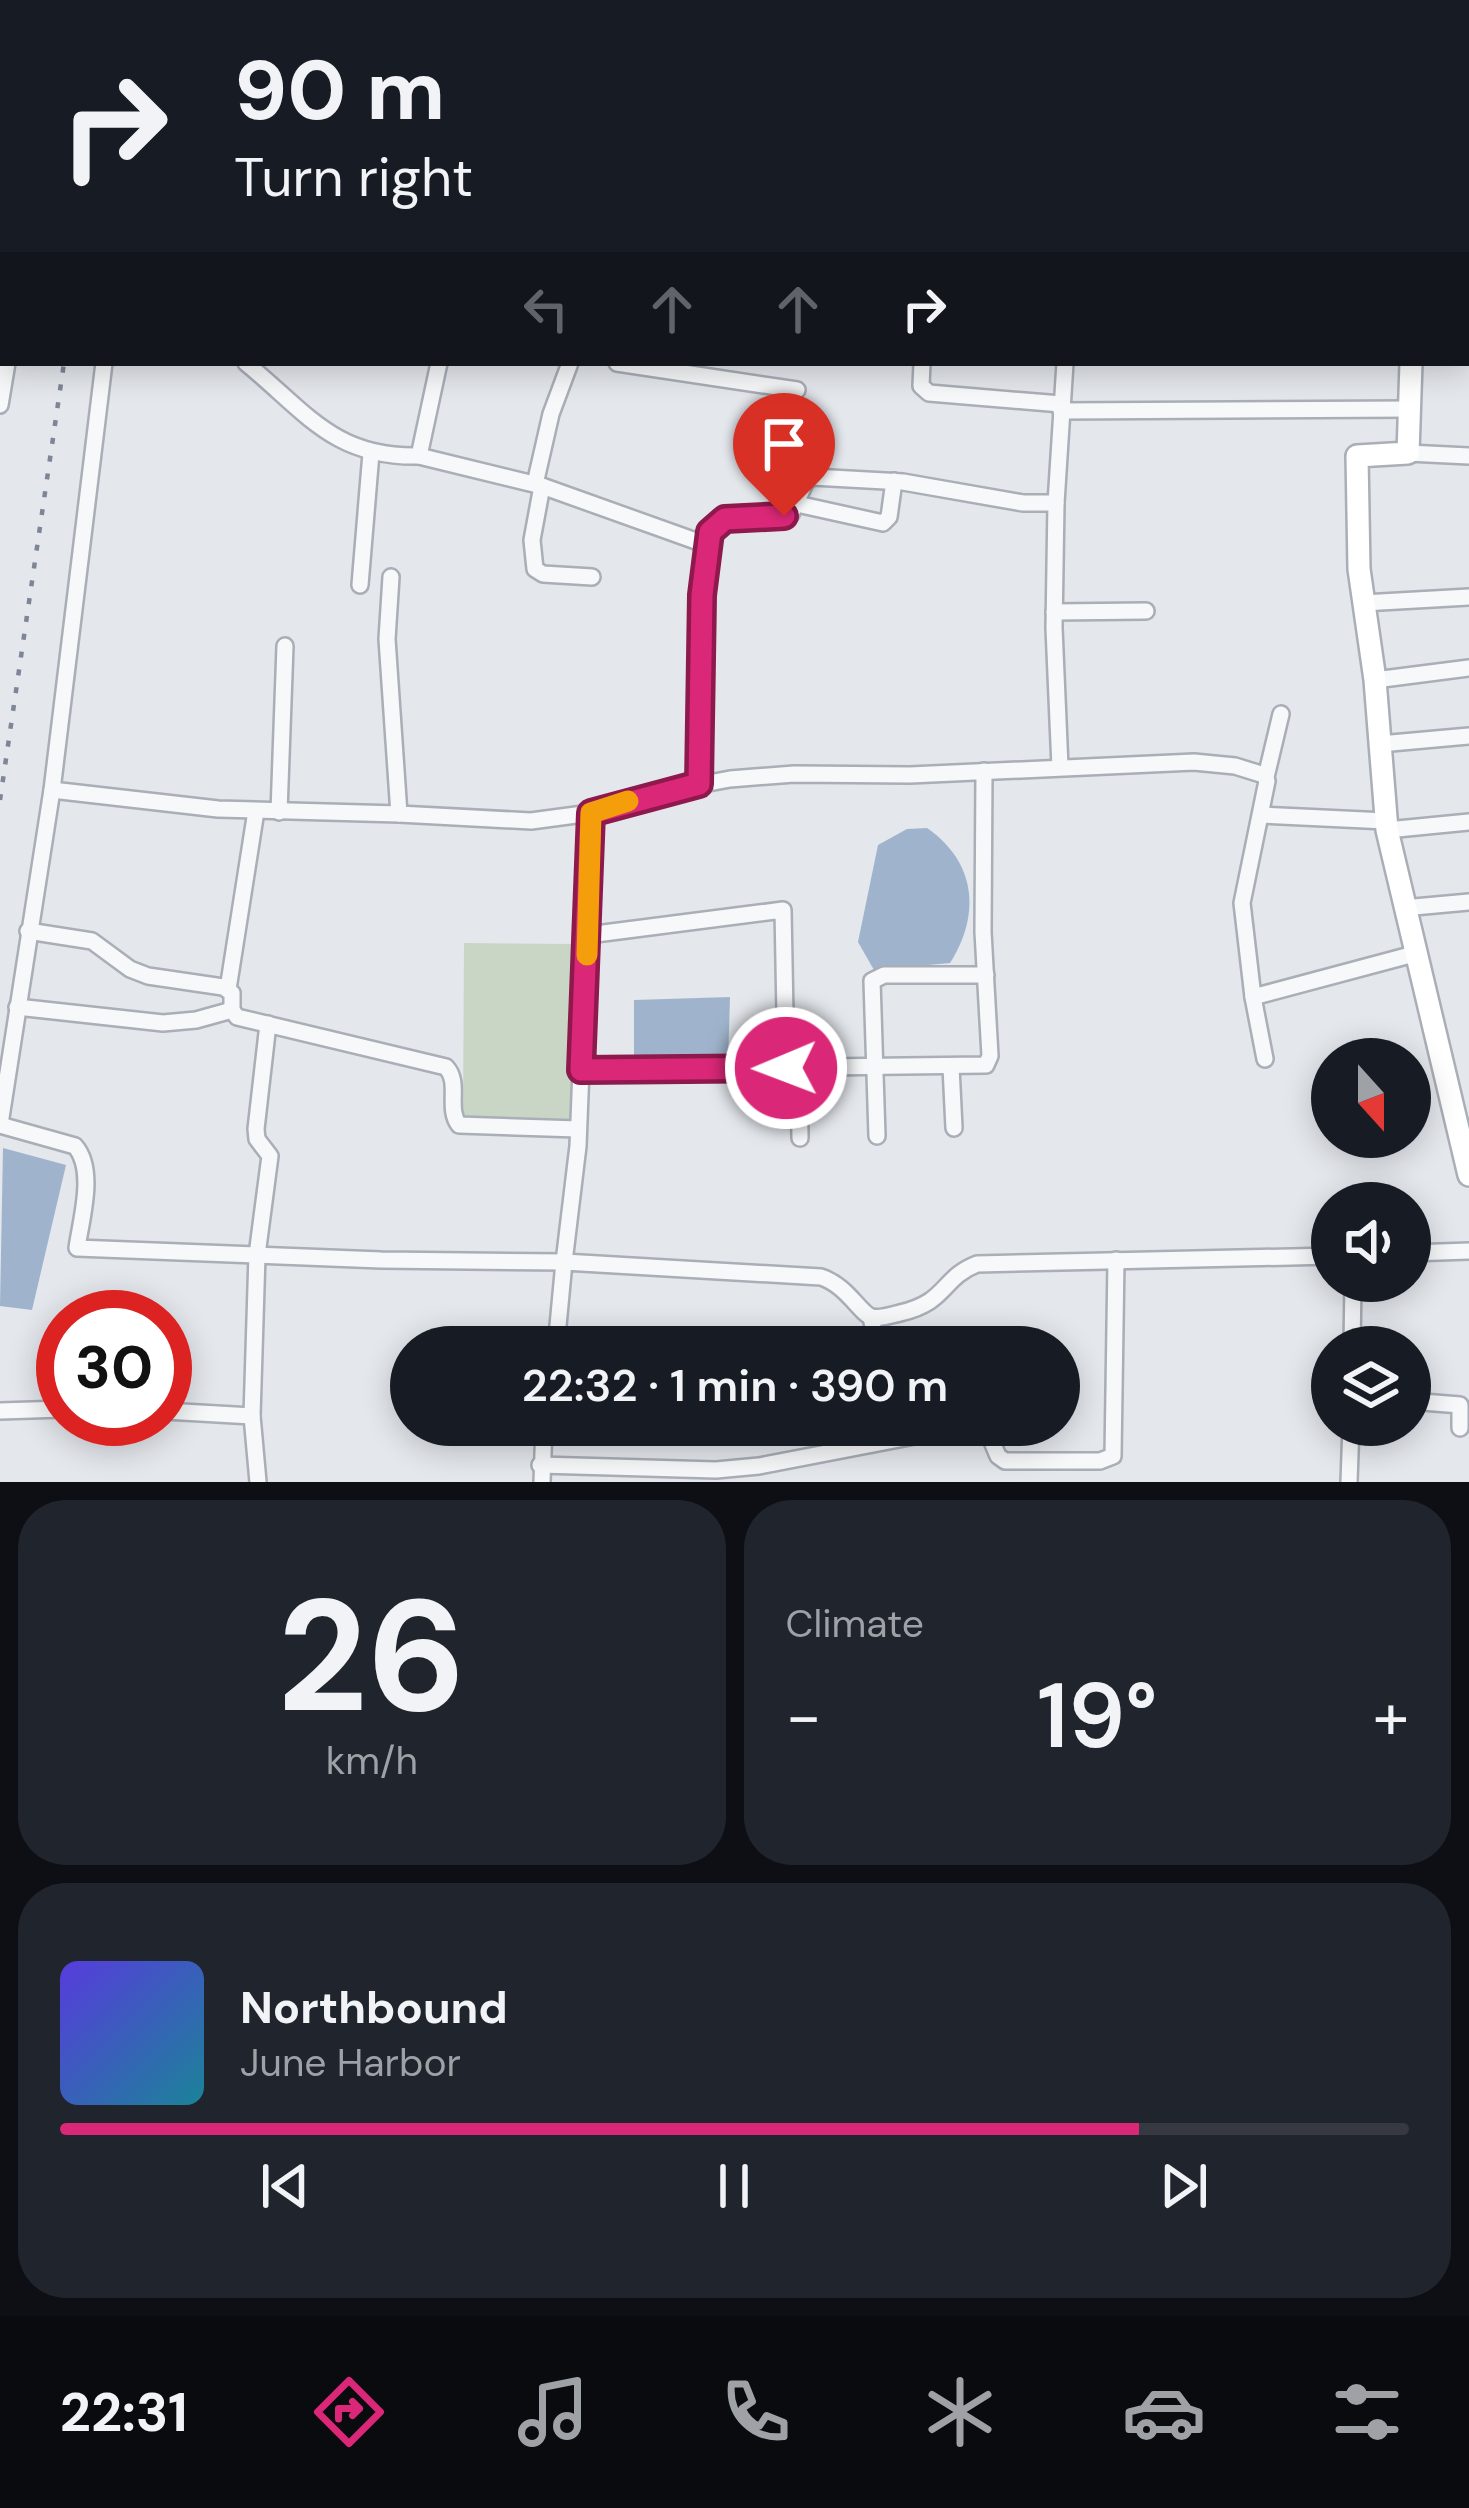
<!DOCTYPE html>
<meta charset="utf-8">
<style>
body{margin:0;font-family:"DM Sans",sans-serif;background:#20242c;color:#f1f3f6;height:100vh;display:flex;flex-direction:column;font-size:45px;white-space:nowrap}
*{box-sizing:border-box;margin:0}
p{font-size:39px;color:#9ea1a6}
.icon{flex:none;width:66px;height:66px;fill:none;stroke:currentColor;stroke-width:2;stroke-linecap:round;stroke-linejoin:round}
.map{position:relative;height:1482px;overflow:hidden}
.sheet{display:flex;flex-direction:column;gap:18px;padding:18px;background:#0d0f14;flex:1}
.sheet>*{flex:none}
.top-card{position:absolute;left:0px;top:0px;width:1470px;height:366px;box-shadow:0 6px 30px #0003;background:#171b24;color:#f1f3f6;overflow:hidden}
.needle{width:78px;rotate:159deg}
.controls{position:absolute;left:1311px;top:1038px;display:grid;gap:24px}
.controls a{display:grid;place-items:center;width:120px;height:120px;border-radius:50%;background:#171b24;box-shadow:0 6px 30px #0003;font-size:60px}
.speed{position:absolute;left:36px;top:1290px;display:flex;gap:24px;font-size:60px;font-weight:700;text-align:center}
.speed>*{display:grid;place-content:center;width:156px;height:156px;border-radius:50%;background:#171b24;box-shadow:0 6px 30px #0003;line-height:1}
.speed .limit{border:18px solid #d22;background:#fff;color:#111}
.pin{position:absolute;display:grid;place-items:center;width:102px;height:102px;color:#fff;margin:-123px -51px;border-radius:50% 50% 50% 0;rotate:-45deg;box-shadow:0 0 12px #0007}
.pin .icon{rotate:45deg}
.me{position:absolute;width:132px;margin:-66px;rotate:269deg;stroke-linejoin:round;filter:drop-shadow(0 0 9px #0008)}
.turn{display:flex;align-items:center;gap:42px;height:252px;padding:0 36px;font-size:54px}
.turn .icon{width:156px;height:156px;stroke-width:2.5}
.turn b{display:block;font-size:84px;line-height:102px}
.lanes{display:flex;align-items:center;height:114px;padding:0 36px;background:#0003;justify-content:center;gap:60px;direction:ltr}
.lanes .off{opacity:.35}
.big{font-size:90px;font-weight:600;line-height:1.1}
.sheet .card{flex:1;display:flex;flex-direction:column;justify-content:center;gap:18px;min-width:0;padding:0 42px;border-radius:48px;background:#20242c}
.sheet .dial{align-items:center;gap:0}
.dial b{font-size:156px;line-height:1}
.song{display:flex;align-items:center;gap:36px}
.cover{width:144px;height:144px;border-radius:18px;background:linear-gradient(135deg,hsl(250 70% 55%),hsl(190 70% 35%))}
.played{height:12px;border-radius:6px;background:linear-gradient(90deg,#db2777 80%,#363941 80%)}
.keys{display:flex;justify-content:space-around;direction:ltr}
.heat{display:flex;justify-content:space-between;align-items:center;font-size:66px;direction:ltr}
.sheet .tiles{flex:1;display:grid;gap:18px;grid-template-columns:1fr 1fr}
.card:last-child{grid-column:span 2}
.trip{position:absolute;left:390px;top:1326px;width:690px;height:120px;border-radius:60px;background:#171b24;box-shadow:0 6px 30px #0003;font-weight:600;line-height:120px;text-align:center}
.tab-bar{display:flex;height:192px;justify-content:space-around;align-items:center;background:#090b0e;color:#9ea1a6}
.tab-bar .icon{width:84px;height:84px}
.tab-bar .active{color:#db2777}
.tab-bar b{font-size:54px;color:#f1f3f6}
.map>svg:first-child{display:block}
</style>
<div class="map">
<svg width="1469" height="1482" viewBox="0 0 1469 1482">
<rect width="100%" height="100%" fill="#e4e7ec"/>
<path fill="#c9d6c5" d="M 464,943 L 578,944 L 570,1121 L 463,1120 Z"/>
<g fill="#9fb4cc">
<path d="M 927,828 C 976,862 981,914 950,963 L 874,970 L 858,942 L 878,845 L 907,829 Z"/>
<path d="M 730,997 L 728,1061 L 634,1062 L 634,1000 Z"/>
<path d="M 3,1148 L 66,1165 L 32,1310 L 0,1306 Z"/>
</g>
<g fill="none" stroke-linecap="round" stroke-linejoin="round">
<g stroke="#a9aeb7" stroke-width="20">
<g id="street">
<path d="M 601,0 L 601,3"/>
<path d="M 58,3 L 58,0"/>
<path d="M 157,3 L 157,0"/>
<path d="M 1022,3 L 1022,0"/>
<path d="M 1130,3 L 1130,0"/>
<path d="M 1218,3 L 1219,0"/>
<path d="M 1274,3 L 1275,0"/>
<path d="M 1467,107 L 1469,107"/>
<path d="M 0,118 L 3,119"/>
<path d="M 1467,239 L 1469,239"/>
<path d="M 0,275 L 3,275"/>
<path d="M 246,363 C 306,412 334,458 419,456 L 439,363"/>
<path d="M 617,363 L 797,390"/>
<path d="M 922,363 L 921,386 L 929,393 L 1061,404"/>
<path d="M 0,405 L 7,363"/>
<path d="M 1061,411 L 1410,409"/>
<path d="M 1408,453 L 1469,456"/>
<path d="M 419,456 L 542,486 L 707,545 L 702,595 L 699,783"/>
<path d="M 535,484 L 551,414 L 570,363"/>
<path d="M 542,486 L 532,540 L 535,569 L 543,574 L 592,577"/>
<path d="M 1056,503 L 1054,628 L 1060,767"/>
<path d="M 797,504 L 883,523 L 889,517 L 894,481"/>
<path d="M 707,545 L 716,523 L 725,519 L 791,514 L 806,481 L 813,477 L 903,482 L 1023,503 L 1056,503 L 1065,363"/>
<path d="M 391,577 L 387,639 L 399,814 L 531,821 L 591,813 L 650,794 L 730,779 L 794,774 L 910,775 L 1194,762 L 1235,766 L 1264,775 L 1267,781 L 1242,903 L 1253,997"/>
<path d="M 360,585 L 371,453"/>
<path d="M 1363,603 L 1469,597"/>
<path d="M 1054,612 L 1146,611"/>
<path d="M 1375,680 L 1469,668"/>
<path d="M 1380,744 L 1469,736"/>
<path d="M 1266,777 L 1281,714"/>
<path d="M 52,790 L 218,809 L 399,814"/>
<path d="M 279,812 L 285,646"/>
<path d="M 1262,815 L 1386,821"/>
<path d="M 1387,830 L 1469,822"/>
<path d="M 1403,908 L 1469,902"/>
<path d="M 28,931 L 92,941 L 130,969 L 148,976 L 223,987 L 232,993 L 232,1010 L 237,1017 L 446,1067 C 461,1083 446,1108 459,1125 L 578,1129"/>
<path d="M 588,935 L 783,910 L 786,1068"/>
<path d="M 228,989 L 256,811"/>
<path d="M 17,1007 L 163,1023 L 196,1020 L 232,1010"/>
<path d="M 1265,1059 L 1253,997 L 1414,954"/>
<path d="M 951,1067 L 954,1128"/>
<path d="M 799,1068 L 800,1138"/>
<path d="M 581,1070 L 986,1065 L 990,1056 L 983,932 L 984,771"/>
<path d="M 0,1124 L 52,790 L 104,363"/>
<path d="M 0,1125 L 75,1146 C 96,1170 81,1219 77,1248 L 381,1260 L 564,1262 L 578,1146 L 591,813"/>
<path d="M 877,1136 L 872,981 L 884,975 L 986,975"/>
<path d="M 1410,1253 L 1469,1251"/>
<path d="M 871,1317 L 877,1347"/>
<path d="M 556,1347 L 564,1262 L 821,1277 C 848,1286 860,1314 872,1317 C 880,1319 892,1315 900,1313 C 948,1302 941,1278 977,1264 L 1332,1256"/>
<path d="M 1352,1347 L 1353,1281"/>
<path d="M 1410,1401 L 1460,1405 L 1460,1428"/>
<path d="M 0,1411 L 63,1409"/>
<path d="M 165,1411 L 252,1416"/>
<path d="M 985,1425 L 998,1456 L 1005,1461 L 1100,1461 L 1113,1456 L 1116,1260"/>
<path d="M 540,1465 L 716,1470 L 759,1466 L 972,1425"/>
<path d="M 258,1482 L 252,1416 L 257,1255 L 270,1156 L 257,1139 L 256,1129 L 268,1024"/>
<path d="M 542,1482 L 544,1425"/>
<path d="M 1349,1482 L 1351,1425"/>
</g>
</g>
<g stroke="#a9aeb7" stroke-width="26">
<g id="secondary">
<path d="M 1462,3 L 1463,0"/>
<path d="M 1411,363 L 1408,453 L 1357,456 L 1359,569 L 1375,680 L 1387,830 L 1469,1175"/>
</g>
</g>
<use href="#street" stroke="#f7f8fa" stroke-width="15"/>
<use href="#secondary" stroke="#fff" stroke-width="21"/>
<g stroke="#7d8696" stroke-width="4.5" stroke-dasharray="6 12" stroke-linecap="butt">
<path d="M 118,3 L 118,0"/>
<path d="M 0,800 L 64,363"/>
</g>
</g>
<g fill="none" stroke-linecap="round" stroke-linejoin="round">
<g stroke="#8e194d" stroke-width="30">
<path id="route" d="M 784,516 L 725,519 L 710,532 L 702,595 L 699,784 L 591,813 L 581,1070 L 786,1068"/>
</g>
<use href="#route" stroke="#db2777" stroke-width="21"/>
<path stroke="#f59e0b" stroke-width="21" d="M 587,955 L 591,813 L 628,801"/>
</g>
</svg>
<div class="controls">
<a><svg class="needle" viewBox="-14 -14 28 28"><path d="M0-13l5 13h-10z" fill="#e53935"/><path d="M0 13l5-13h-10z" fill="#9ea1a6"/></svg></a>
<a><svg class="icon" aria-label="sound" viewBox="0 0 24 24"><path d="M4 9h4l5-4v14l-5-4H4zM17 9q2 3 0 6"/></svg></a>
<a><svg class="icon" aria-label="layers" viewBox="0 0 24 24"><path d="M12 4l9 5-9 5-9-5zM3 14l9 5 9-5"/></svg></a>
</div>
<div class="speed"><div class="limit">30</div></div>
<div class="pin" style="left:784px;top:516px;background:#d93025"><svg class="icon" aria-label="arrive" viewBox="0 0 24 24"><path d="M6 21V4h12l-3 4 3 4H6"/></svg></div>
<svg class="me" style="left:786px;top:1068px" viewBox="-20 -20 40 40"><circle r="17" fill="#db2777" stroke="#fff" stroke-width="3"/><path d="M0-11L8 9 0 5-8 9z" fill="#fff"/></svg>
<div class="trip">22:32 · 1 min · 390 m</div>
<div class="top-card">
<div class="turn"><svg class="icon" aria-label="right" viewBox="0 0 24 24"><path d="M7 20v-9h11M14 6l5 5-5 5"/></svg><div><b>90 m</b>Turn right</div></div>
<div class="lanes"><svg class="icon off" aria-label="left" viewBox="0 0 24 24"><path d="M17 20v-9H6M10 6l-5 5 5 5"/></svg><svg class="icon off" aria-label="ahead" viewBox="0 0 24 24"><path d="M12 20V5M6 11l6-6 6 6"/></svg><svg class="icon off" aria-label="ahead" viewBox="0 0 24 24"><path d="M12 20V5M6 11l6-6 6 6"/></svg><svg class="icon" aria-label="right" viewBox="0 0 24 24"><path d="M7 20v-9h11M14 6l5 5-5 5"/></svg></div>
</div>
</div>
<section class="sheet">
<div class="tiles">
<div class="card dial"><b>26</b><p>km/h</p></div>
<div class="card"><p>Climate</p>
<div class="heat"><a>−</a><b class="big">19°</b><a>+</a></div>
</div>
<div class="card">
<div class="song"><i class="cover"></i><div><b>Northbound</b><p>June Harbor</p></div></div>
<div class="played"></div>
<div class="keys"><svg class="icon" aria-label="previous" viewBox="0 0 24 24"><path d="M18 5L8 12l10 7zM5 5v14"/></svg><svg class="icon" aria-label="pause" viewBox="0 0 24 24"><path d="M8 5v14M16 5v14"/></svg><svg class="icon" aria-label="next" viewBox="0 0 24 24"><path d="M6 5l10 7-10 7zM19 5v14"/></svg></div>
</div>
</div>
</section>
<nav class="tab-bar">
<b>22:31</b>
<svg class="icon active" aria-label="directions" viewBox="0 0 24 24"><path d="M12 3l9 9-9 9-9-9zM9 14v-3h6M13 9l2 2-2 2"/></svg>
<svg class="icon" aria-label="music" viewBox="0 0 24 24"><path d="M9 18V5l10-2v13"/><circle cx="6" cy="18" r="3"/><circle cx="16" cy="16" r="3"/></svg>
<svg class="icon" aria-label="phone" viewBox="0 0 24 24"><path d="M5 4h4l2 5-3 2q2 4 5 5l2-3 5 2v4C11 20 4 13 5 4z"/></svg>
<svg class="icon" aria-label="climate" viewBox="0 0 24 24"><path d="M12 3v18M4 7l16 10M4 17L20 7"/></svg>
<svg class="icon" aria-label="car" viewBox="0 0 24 24"><path d="M5 17H2v-5l4-1 3-4h7l3 4 3 1v5h-3M9 17h6M6 11h13"/><circle cx="7" cy="17" r="2"/><circle cx="17" cy="17" r="2"/></svg>
<svg class="icon" aria-label="filters" viewBox="0 0 24 24"><path d="M4 7h16M4 17h16"/><circle cx="9" cy="7" r="2"/><circle cx="15" cy="17" r="2"/></svg>
</nav>
